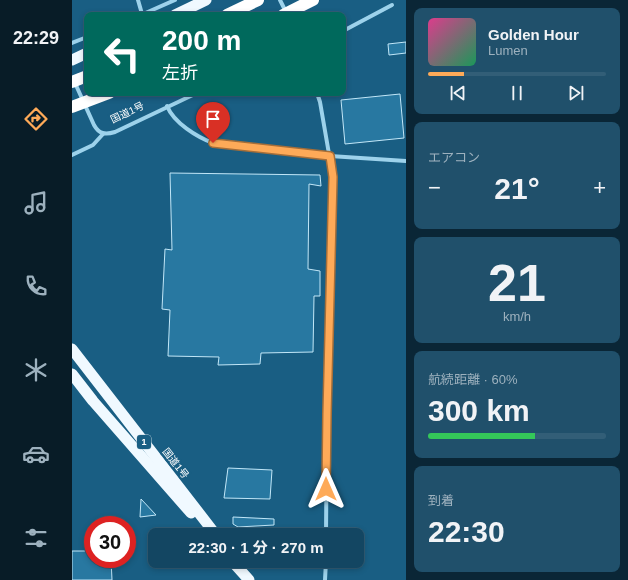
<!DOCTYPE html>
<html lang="ja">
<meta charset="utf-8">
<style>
body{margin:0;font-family:Helvetica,"Noto Sans JP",sans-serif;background:#20506b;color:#f1f3f6;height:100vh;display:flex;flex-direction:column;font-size:15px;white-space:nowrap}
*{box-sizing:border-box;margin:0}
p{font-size:13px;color:#9db1be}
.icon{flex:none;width:22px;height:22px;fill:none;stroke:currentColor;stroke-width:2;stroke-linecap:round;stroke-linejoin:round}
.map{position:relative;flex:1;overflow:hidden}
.sheet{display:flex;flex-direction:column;gap:8px;padding:8px;background:#0a2636;width:222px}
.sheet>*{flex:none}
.guide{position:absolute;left:12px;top:12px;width:262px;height:84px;border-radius:8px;box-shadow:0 2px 6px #0003,0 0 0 1px #325e77;background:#00695c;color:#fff;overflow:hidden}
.speed{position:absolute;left:12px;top:516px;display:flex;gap:8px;font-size:20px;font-weight:700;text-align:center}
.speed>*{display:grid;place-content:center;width:52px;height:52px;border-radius:50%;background:#134662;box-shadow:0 2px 6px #0003,0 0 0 1px #325e77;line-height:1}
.speed .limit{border:6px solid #d22;background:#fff;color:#111}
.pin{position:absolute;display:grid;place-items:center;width:34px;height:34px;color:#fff;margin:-41px -17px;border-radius:50% 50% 50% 0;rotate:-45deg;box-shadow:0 0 4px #0007}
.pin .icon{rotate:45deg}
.me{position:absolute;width:44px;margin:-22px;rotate:0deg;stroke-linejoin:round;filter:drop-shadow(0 0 3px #0008)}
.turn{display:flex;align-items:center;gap:14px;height:84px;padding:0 12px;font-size:18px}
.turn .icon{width:52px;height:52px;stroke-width:2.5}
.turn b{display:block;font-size:28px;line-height:34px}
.big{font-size:30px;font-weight:700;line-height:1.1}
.sheet .tile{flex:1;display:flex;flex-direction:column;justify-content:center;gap:6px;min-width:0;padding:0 14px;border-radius:8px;background:#20506b}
.sheet .dial{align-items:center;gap:0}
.dial b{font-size:52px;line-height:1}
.song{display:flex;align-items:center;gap:12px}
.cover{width:48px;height:48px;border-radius:6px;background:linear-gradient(135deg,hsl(330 70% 55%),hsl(150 70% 35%))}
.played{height:4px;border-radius:2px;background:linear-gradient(90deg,#feaa58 20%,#325e77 20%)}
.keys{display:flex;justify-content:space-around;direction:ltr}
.heat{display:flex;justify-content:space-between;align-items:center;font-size:22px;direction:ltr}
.charge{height:6px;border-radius:3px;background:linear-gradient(90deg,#34c759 60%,#325e77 0)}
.trip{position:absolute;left:76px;top:528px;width:216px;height:40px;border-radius:8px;background:#134662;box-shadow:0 2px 6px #0003,0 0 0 1px #325e77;font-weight:700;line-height:40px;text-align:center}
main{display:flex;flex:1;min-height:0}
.dock{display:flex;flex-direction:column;width:72px;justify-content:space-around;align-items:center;background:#081c27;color:#9db1be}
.dock .icon{width:28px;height:28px}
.dock .selected{color:#feaa58}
.dock b{font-size:18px;color:#f1f3f6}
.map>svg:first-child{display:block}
</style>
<main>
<nav class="dock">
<b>22:29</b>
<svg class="icon selected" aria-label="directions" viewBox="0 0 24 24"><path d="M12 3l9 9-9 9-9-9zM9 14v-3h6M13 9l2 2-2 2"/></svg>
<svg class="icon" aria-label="music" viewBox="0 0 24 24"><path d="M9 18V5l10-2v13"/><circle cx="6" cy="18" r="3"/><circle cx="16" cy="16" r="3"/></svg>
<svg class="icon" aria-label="phone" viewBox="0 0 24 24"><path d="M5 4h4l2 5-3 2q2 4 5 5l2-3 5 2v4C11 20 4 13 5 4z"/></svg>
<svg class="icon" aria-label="climate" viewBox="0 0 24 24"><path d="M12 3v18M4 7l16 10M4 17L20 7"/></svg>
<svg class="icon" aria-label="car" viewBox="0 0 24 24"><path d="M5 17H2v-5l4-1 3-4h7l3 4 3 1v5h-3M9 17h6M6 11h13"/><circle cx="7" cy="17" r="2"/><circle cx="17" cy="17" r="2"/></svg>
<svg class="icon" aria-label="filters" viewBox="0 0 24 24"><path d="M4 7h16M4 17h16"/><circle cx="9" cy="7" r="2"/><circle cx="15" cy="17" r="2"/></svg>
</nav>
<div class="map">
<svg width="334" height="580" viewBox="0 0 334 580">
<rect width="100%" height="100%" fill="#195e83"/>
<g fill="#2878a1" stroke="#c2e7f8">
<path d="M 334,42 L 334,53 L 317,55 L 316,44 Z"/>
<path d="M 328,94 L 332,138 L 273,144 L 269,100 Z"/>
<path d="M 98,173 L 248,175 L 249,186 L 237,184 L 236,269 L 248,271 L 248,296 L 242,296 L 241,352 L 189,353 L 188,364 L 146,365 L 147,357 L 96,356 L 98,310 L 90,309 L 93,249 L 100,250 Z"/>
<path d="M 156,468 L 200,470 L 198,499 L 152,498 Z"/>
<path d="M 69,499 L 84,515 L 68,517 Z"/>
<path d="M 161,517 L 202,519 L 202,525 L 166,527 L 161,524 Z"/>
<path d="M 0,551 L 21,551 L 21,559 L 39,559 L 40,580 L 0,580 Z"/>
</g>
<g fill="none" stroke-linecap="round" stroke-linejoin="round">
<g stroke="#9dd2eb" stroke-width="4">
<path d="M 66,0 L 70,14"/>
<path d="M 208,0 L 214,12"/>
<path d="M 69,15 L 103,0"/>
<path d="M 271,31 L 320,5"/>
<path d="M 0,43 L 15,37"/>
<path d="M 3,83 L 22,125 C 27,134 33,135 43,132 L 125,93"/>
<path d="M 245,93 L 248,102 L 261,177 L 255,414 L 254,535"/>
<path d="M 95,106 C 102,123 125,137 141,143 L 258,156 L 334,161"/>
<path d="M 0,155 L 21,145 L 31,134"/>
<path d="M 253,580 L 254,561"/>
</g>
<g stroke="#f0f9ff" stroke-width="11">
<path d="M 103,15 L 134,0"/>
<path d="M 0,60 L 15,53"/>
<path d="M 0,349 L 144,535"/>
<path d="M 0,374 L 21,401 L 119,513"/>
<path d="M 160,561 L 177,580"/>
</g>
<path stroke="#fff" stroke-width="12" d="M 155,15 L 186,0"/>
<g stroke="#fff" stroke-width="12">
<path d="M 211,15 L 241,0"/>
<path d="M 0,82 L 15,76"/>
<path d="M 0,107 L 37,93"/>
</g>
</g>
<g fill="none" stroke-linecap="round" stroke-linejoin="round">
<g stroke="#a56e39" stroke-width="10">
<path id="route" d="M 141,143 L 258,156 L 261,177 L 255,414 L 254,489"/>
</g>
<use href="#route" stroke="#feaa58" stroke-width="7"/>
</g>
<g text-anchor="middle" stroke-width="4" stroke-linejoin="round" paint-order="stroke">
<rect fill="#195e83" stroke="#bacfda" stroke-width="1" x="65" y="435" width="14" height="14" rx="3"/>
<g font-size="9" font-weight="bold" fill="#fff">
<text x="72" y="445">1</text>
</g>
<g font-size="10" fill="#fff" stroke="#195e83">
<text transform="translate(55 112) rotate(-25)" y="4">国道1号</text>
<text transform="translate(104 463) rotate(52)" y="4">国道1号</text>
</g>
</g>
</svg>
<div class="speed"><div class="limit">30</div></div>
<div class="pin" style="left:141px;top:143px;background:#d93025"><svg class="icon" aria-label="arrive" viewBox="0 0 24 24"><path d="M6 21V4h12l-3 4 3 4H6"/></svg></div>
<svg class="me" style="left:254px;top:489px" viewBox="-20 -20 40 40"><path d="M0-17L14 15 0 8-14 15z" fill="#feaa58" stroke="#fff" stroke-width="4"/></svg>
<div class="trip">22:30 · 1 分 · 270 m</div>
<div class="guide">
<div class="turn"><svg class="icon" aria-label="left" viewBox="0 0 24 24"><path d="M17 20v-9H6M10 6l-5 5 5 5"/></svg><div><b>200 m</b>左折</div></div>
</div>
</div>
<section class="sheet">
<div class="tile">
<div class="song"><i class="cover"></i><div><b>Golden Hour</b><p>Lumen</p></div></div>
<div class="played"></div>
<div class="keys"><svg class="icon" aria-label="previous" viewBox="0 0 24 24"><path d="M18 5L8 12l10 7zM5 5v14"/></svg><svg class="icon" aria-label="pause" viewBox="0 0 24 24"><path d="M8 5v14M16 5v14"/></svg><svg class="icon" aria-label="next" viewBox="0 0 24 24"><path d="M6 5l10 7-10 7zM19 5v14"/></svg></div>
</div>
<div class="tile"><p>エアコン</p>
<div class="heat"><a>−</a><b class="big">21°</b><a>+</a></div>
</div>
<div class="tile dial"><b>21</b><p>km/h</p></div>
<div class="tile"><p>航続距離 · 60%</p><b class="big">300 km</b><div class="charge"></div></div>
<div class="tile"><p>到着</p><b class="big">22:30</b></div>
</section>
</main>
